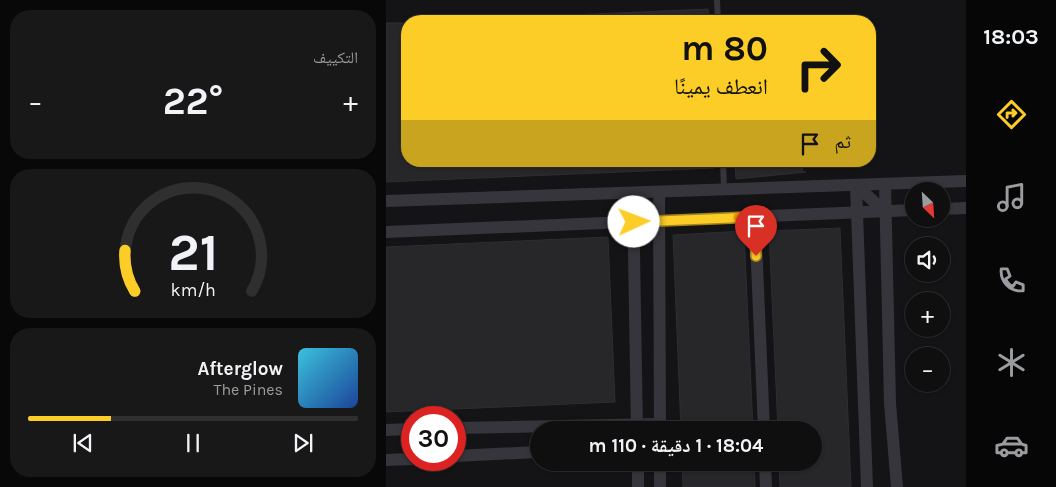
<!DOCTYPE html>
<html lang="ar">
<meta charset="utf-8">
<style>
body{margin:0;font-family:Karla,"Noto Naskh Arabic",sans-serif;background:#181819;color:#f1f3f6;direction:rtl;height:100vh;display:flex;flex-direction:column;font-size:19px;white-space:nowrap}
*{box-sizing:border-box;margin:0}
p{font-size:16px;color:#9b9c9f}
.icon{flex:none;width:28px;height:28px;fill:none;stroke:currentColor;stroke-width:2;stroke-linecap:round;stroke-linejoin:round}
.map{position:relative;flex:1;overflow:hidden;direction:ltr}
.panel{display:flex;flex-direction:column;gap:10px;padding:10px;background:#080809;width:386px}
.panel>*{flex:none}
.guide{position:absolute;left:15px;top:15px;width:475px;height:152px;border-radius:20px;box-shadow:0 1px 4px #0004,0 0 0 1px #2f2f30;direction:rtl;background:#fccd26;color:#111;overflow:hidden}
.needle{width:32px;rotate:155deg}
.buttons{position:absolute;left:519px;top:182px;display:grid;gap:10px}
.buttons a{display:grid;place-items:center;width:45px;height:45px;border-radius:50%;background:#0f0f10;box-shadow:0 1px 4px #0004,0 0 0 1px #2f2f30;font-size:25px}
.speed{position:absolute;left:15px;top:406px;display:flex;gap:10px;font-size:25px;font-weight:700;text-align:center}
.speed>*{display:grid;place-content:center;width:65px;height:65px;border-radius:50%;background:#0f0f10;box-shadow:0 1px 4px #0004,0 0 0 1px #2f2f30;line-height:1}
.speed .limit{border:8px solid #d22;background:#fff;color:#111}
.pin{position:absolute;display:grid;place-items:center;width:42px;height:42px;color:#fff;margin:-51px -21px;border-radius:50% 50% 50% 0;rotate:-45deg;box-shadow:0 0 5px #0007}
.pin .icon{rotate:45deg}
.me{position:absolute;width:55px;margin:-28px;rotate:88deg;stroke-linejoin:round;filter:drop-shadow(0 0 4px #0008)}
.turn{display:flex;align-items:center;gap:18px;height:105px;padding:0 25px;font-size:22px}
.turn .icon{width:65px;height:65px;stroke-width:2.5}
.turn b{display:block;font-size:35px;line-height:42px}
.then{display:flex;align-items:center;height:48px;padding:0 25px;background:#0003;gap:10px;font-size:19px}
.big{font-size:38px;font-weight:700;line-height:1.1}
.panel .tile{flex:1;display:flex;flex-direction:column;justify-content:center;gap:8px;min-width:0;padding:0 18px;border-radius:20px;background:#181819}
.panel .dial{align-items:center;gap:0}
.dial svg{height:130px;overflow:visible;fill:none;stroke:#2f2f30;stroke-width:7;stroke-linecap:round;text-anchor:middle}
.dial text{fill:#f1f3f6;stroke:none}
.song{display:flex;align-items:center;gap:15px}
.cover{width:60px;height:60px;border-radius:8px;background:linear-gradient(135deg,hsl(190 70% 55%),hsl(220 70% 35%))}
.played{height:5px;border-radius:2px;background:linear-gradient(90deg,#fccd26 25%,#2f2f30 25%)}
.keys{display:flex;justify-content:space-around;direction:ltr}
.heat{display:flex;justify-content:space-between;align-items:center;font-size:28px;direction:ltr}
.trip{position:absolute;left:144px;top:421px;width:292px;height:50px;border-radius:25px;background:#0f0f10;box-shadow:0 1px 4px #0004,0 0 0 1px #2f2f30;font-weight:700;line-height:50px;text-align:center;direction:rtl}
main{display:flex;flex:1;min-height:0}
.tab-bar{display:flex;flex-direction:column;width:90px;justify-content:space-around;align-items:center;background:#060606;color:#9b9c9f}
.tab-bar .icon{width:35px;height:35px}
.tab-bar .selected{color:#fccd26}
.tab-bar b{font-size:22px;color:#f1f3f6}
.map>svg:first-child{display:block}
</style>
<main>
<nav class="tab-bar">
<b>18:03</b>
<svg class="icon selected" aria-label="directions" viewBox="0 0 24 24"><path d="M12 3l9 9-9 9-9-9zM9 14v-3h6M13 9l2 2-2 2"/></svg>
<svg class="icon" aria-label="music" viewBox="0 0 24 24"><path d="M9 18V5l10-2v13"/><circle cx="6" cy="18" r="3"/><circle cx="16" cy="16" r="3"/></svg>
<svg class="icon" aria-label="phone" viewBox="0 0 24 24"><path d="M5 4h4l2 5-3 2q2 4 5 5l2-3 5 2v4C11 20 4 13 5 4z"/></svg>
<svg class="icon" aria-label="climate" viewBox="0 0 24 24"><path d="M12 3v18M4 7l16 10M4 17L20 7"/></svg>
<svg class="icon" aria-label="car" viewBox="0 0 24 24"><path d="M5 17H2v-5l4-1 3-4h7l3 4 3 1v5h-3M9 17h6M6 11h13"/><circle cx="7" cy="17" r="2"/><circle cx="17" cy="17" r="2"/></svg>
</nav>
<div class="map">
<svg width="580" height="487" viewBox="0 0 580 487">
<rect width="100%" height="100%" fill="#141416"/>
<g fill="#27272a" stroke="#2e2e32">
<path d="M 322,9 L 323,21 L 49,21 Z"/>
<path d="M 0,23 L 21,23 L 21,161 L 329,161 L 329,168 L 0,182 Z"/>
<path d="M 349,161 L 386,161 L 390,167 L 396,162 L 400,167 L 408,161 L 414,161 L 417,170 L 415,172 L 420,172 L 350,179 Z"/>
<path d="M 454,228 L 465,487 L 394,487 L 393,462 L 428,462 L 428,430 L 392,430 L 383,231 Z"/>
<path d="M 358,231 L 367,430 L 295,430 L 287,235 Z"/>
<path d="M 222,237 L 229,402 L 0,412 L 0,247 Z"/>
<path d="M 296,462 L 368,462 L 369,487 L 297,487 Z"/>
</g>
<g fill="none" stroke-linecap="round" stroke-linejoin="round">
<g stroke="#35353b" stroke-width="6">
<path d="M 331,0 L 332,21"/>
<path d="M 337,161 L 338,190"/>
</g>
<g stroke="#35353b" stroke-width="12">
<path d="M 499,184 L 504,403 L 511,487"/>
<path d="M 470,185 L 481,487"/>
<path d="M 470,185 L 499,212"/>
<path d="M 273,192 L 274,430"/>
<path d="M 247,193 L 251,430"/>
<path d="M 0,201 L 580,181"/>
<path d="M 555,209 L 580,208"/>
<path d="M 369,217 L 378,430"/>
<path d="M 0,232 L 528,210"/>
<path d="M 69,428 L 274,424"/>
<path d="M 0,430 L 26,429"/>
<path d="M 69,456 L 152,452"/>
<path d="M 0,460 L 26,459"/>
<path d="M 252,462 L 252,487"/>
<path d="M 274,462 L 274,487"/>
<path d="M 379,462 L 380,487"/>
</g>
</g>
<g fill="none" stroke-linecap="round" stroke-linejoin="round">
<g stroke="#a48519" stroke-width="12">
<path id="route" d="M 248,222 L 369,217 L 370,256"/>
</g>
<use href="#route" stroke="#fccd26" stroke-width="9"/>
<path stroke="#f59e0b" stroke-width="9" d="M 352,217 L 369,217 L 369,232"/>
</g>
</svg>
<div class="buttons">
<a><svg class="needle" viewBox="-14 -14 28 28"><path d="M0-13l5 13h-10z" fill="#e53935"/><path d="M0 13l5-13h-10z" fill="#9b9c9f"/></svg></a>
<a><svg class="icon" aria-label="sound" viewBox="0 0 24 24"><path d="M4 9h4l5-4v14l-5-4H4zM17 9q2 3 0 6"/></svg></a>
<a>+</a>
<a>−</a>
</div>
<div class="speed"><div class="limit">30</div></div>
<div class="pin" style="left:370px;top:256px;background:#d93025"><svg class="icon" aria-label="arrive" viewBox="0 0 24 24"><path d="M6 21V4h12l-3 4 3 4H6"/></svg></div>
<svg class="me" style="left:248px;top:222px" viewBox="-20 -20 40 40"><circle r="19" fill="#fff"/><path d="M0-13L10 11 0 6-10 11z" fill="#fccd26"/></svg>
<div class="trip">18:04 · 1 دقيقة · 110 m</div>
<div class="guide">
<div class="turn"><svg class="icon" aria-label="right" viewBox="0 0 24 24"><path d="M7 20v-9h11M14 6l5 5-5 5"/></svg><div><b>80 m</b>انعطف يمينًا</div></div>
<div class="then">ثم<svg class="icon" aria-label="arrive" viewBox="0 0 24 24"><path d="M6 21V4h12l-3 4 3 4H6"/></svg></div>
</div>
</div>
<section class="panel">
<div class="tile"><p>التكييف</p>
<div class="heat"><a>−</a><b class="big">22°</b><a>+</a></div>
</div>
<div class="tile dial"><svg viewBox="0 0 100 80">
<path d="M14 69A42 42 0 1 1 86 69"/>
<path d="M14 69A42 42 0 0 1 8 44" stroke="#fccd26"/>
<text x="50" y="56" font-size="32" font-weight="700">21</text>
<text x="50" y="72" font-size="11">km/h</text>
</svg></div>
<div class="tile">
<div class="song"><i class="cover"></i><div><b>Afterglow</b><p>The Pines</p></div></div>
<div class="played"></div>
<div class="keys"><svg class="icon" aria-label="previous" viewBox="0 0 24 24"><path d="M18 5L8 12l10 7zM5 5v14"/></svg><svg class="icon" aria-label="pause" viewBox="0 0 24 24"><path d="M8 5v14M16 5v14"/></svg><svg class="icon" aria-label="next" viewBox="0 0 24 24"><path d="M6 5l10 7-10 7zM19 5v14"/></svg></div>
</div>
</section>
</main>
